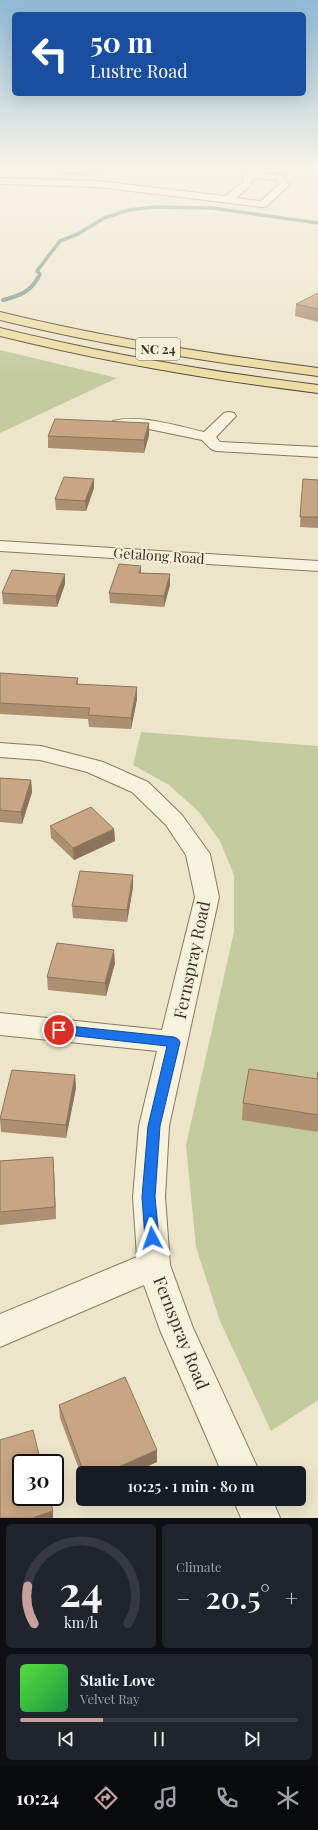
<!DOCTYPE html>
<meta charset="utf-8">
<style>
body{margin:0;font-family:"Playfair Display",serif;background:#20242c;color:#f1f3f6;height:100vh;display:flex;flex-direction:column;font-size:15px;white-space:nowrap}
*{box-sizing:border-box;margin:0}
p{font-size:13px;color:#9ea1a6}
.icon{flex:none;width:22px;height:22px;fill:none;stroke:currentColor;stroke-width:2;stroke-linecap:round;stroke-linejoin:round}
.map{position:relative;height:1518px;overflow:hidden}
.details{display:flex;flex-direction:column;gap:6px;padding:6px;background:#0d0f14;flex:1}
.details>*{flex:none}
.top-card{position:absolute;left:12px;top:12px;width:294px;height:84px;border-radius:6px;box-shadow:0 4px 16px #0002;background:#1a4fa0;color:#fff;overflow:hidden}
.speed{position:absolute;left:12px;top:1454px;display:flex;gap:8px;font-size:20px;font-weight:700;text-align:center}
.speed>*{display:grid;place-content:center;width:52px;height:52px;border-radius:50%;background:#171b24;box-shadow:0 4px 16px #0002;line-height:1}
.speed .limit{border:2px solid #111;border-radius:6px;background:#fff;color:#111}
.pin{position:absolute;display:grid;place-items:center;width:34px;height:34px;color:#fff;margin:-17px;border:2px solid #fff;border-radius:50%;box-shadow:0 1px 4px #0007}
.me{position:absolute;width:44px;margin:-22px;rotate:356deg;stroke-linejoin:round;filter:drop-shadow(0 0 3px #0008)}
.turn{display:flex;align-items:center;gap:14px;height:84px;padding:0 12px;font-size:18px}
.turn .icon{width:52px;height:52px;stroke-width:2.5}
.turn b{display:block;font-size:28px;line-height:34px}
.big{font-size:30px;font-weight:600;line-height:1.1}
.details .card{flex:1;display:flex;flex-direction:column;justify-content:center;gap:6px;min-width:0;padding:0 14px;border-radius:6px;background:#20242c}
.details .dial{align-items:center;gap:0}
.dial svg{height:104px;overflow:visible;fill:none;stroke:#363941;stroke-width:7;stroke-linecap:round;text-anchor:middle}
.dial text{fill:#f1f3f6;stroke:none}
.song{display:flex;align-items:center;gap:12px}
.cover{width:48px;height:48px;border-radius:6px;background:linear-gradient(135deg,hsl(110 70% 55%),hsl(140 70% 35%))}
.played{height:4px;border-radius:2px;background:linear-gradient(90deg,#c7a09e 30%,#363941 30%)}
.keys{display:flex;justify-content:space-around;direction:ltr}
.heat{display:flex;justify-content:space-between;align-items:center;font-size:22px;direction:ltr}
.details .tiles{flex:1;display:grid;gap:6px;grid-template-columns:1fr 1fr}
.card:last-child{grid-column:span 2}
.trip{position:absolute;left:76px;top:1466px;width:230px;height:40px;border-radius:6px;background:#171b24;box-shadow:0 4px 16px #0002;font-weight:600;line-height:40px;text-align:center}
.dock{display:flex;height:64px;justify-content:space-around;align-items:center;background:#090b0e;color:#9ea1a6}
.dock .icon{width:28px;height:28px}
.dock .on{color:#c7a09e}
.dock b{font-size:18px;color:#f1f3f6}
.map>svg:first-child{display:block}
</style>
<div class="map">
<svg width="318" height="1518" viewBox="0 0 318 1518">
<rect width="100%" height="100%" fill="#ede5ca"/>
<g fill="#c2ca9e">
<path d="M 0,350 L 117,378 L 0,433 Z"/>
<path d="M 141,732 L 318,746 L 318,1400 L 271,1431 L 220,1321 L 196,1247 L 186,1145 L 234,932 L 234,875 L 220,841 L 198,811 L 169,785 L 133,765 Z"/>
</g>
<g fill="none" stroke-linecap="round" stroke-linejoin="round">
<path stroke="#71908a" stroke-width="3.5" d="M 37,279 L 40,274 L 37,271 L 60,241 L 78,234 L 104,218 L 129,210 L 154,207 L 212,208 L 318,223"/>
<path stroke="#71908a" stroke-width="4" d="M 3,300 C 19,296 30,292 38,278"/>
<g stroke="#88785f" stroke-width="2">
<g id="minor">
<path d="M 96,164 L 113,164 L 111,166 C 100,169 65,178 56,170 C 62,165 87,166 96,164 Z"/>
<path d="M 248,172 L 283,175 L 289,185 L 267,206 L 263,207 L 98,187 L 0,184 L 0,178 L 98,181 L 225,196 L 243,182 L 243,175 ZM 253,178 L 277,180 L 279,184 L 261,201 L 236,198 L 251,185 Z"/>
<path d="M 229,412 L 234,413 L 236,416 L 216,437 L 220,442 L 318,447 L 318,457 L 216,451 L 211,449 L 202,440 L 149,429 L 113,427 L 111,424 L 113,421 C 140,414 177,426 204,432 L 224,413 Z"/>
<path d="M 0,541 L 318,561 L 318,571 L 0,551 Z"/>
<path d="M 0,743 L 41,746 L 103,762 L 148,782 L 182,815 L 210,854 L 219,897 L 169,1126 L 165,1197 L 170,1265 L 193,1328 L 260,1473 L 222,1473 L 160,1330 L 144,1285 L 0,1347 L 0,1314 L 137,1257 L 133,1197 L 139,1126 L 157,1051 L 0,1035 L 0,1013 L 162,1030 L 195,897 L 186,855 L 166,825 L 132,792 L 87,772 L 40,760 L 0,757 Z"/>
<path d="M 233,1499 L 272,1499 L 280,1518 L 241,1518 Z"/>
</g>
</g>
<g stroke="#574633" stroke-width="2">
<g id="major">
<path d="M 0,312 C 105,338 211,354 318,368 L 318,376 C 211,362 105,346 0,320 Z"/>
<path d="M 0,328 C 105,354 211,372 318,385 L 318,393 C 211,380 105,362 0,336 Z"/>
</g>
</g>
<use href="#minor" fill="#f7f2dd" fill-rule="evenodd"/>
<use href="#major" fill="#ecdca5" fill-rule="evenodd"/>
</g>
<g fill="#ac8e71">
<path d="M 318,293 L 318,322 L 295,316 L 296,304 Z"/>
<path d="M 149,423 L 149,435 L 144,453 L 48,448 L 48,436 Z"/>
<path d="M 94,479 L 94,488 L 86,511 L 56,510 L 55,499 Z"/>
<path d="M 303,479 L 318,480 L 318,528 L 300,527 Z"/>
<path d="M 141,566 L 141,573 L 170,574 L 170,585 L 164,607 L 110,603 L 109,593 Z"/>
<path d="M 65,584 L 57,607 L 3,604 L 2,593 Z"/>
<path d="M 0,673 L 78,678 L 78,684 L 137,699 L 131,729 L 89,727 L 88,719 L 0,714 Z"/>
<path d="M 0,778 L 31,780 L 32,792 L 22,824 L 0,822 Z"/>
<path d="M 50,826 L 114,829 L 115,841 L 74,860 L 51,838 Z"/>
<path d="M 133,875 L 133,887 L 127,922 L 73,918 L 72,906 Z"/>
<path d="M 115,963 L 106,996 L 48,990 L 47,977 Z"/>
<path d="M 318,1072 L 318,1132 L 242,1120 L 243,1103 L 317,1079 Z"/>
<path d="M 75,1075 L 76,1088 L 66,1138 L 1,1132 L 0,1119 Z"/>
<path d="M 53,1157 L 56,1219 L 0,1225 L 0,1161 Z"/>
<path d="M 59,1405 L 157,1450 L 157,1462 L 132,1473 L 83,1473 L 83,1480 L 60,1418 Z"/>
</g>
<g fill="#8c745c">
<path d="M 149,423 L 149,435 L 144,453 L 144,440 Z"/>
<path d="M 94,479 L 94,488 L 86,511 L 85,501 Z"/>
<path d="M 141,566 L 141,576 L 139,573 Z"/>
<path d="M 65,574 L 65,584 L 57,607 L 56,596 Z"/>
<path d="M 170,574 L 170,585 L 164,607 L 164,596 Z"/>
<path d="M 137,687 L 137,699 L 131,729 L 131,718 Z"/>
<path d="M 31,780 L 32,792 L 22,824 L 21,812 Z"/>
<path d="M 114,829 L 115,841 L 74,860 L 73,848 Z"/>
<path d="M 133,875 L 133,887 L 127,922 L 127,910 Z"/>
<path d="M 114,950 L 115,963 L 106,996 L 105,983 Z"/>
<path d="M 75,1075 L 76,1088 L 66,1138 L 66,1125 Z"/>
<path d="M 53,1157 L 54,1170 L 56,1219 L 55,1207 Z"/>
<path d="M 157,1450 L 157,1462 L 132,1473 L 105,1473 Z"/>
<path d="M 53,1511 L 53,1518 L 32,1518 Z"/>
</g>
<g fill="#c8a583" stroke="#8c745c">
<path d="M 318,293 L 318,309 L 296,304 Z"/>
<path d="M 55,419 L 149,423 L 144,440 L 48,436 Z"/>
<path d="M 64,477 L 94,479 L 85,501 L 55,499 Z"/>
<path d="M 303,479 L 318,480 L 318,517 L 300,517 Z"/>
<path d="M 119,564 L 141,566 L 139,573 L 170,574 L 164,596 L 109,593 Z"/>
<path d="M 12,570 L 65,574 L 56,596 L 2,593 Z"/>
<path d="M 0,673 L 78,678 L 76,684 L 137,687 L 131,718 L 88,715 L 90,708 L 0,703 Z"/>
<path d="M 0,778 L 31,780 L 21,812 L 0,810 Z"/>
<path d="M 91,807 L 114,829 L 73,848 L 50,826 Z"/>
<path d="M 80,871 L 133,875 L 127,910 L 72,906 Z"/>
<path d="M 57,943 L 114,950 L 105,983 L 47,977 Z"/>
<path d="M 249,1069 L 317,1079 L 318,1072 L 318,1115 L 243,1103 Z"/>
<path d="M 12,1070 L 75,1075 L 66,1125 L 0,1119 Z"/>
<path d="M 53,1157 L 55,1207 L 0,1212 L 0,1161 Z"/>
<path d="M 125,1377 L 157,1450 L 105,1473 L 84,1473 L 59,1405 Z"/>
<path d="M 33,1430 L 41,1463 L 21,1463 L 21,1497 L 49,1497 L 53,1511 L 32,1518 L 0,1518 L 0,1440 Z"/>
</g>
<linearGradient id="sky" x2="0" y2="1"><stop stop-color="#8fb9d6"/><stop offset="0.44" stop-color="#f7f3e7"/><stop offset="1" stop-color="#f7f3e7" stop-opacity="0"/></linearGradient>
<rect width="318" height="376" fill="url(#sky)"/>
<path fill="#1a73e8" stroke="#114b97" d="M 59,1025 L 174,1037 L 178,1039 L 180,1042 L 160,1126 L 155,1197 L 159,1238 L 157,1242 L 152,1244 L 147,1242 L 145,1238 L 142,1197 L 148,1126 L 167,1046 L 59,1034 L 55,1033 L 53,1030 L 55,1027 Z"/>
<g text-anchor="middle" stroke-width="3.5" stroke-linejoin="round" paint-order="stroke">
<rect fill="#f4efd9" stroke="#726959" stroke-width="1" x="136" y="338" width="44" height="22" rx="3"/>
<g font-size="13" font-weight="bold" fill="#3a2f22">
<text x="158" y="354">NC 24</text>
</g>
<g font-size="14" fill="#3a2f22" stroke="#f4efd9">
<text transform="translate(159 556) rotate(4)" y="5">Getalong Road</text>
</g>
<g font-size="17" fill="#3a2f22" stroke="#f4efd9">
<text transform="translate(192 960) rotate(-78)" y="6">Fernspray Road</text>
<text transform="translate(181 1333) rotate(68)" y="6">Fernspray Road</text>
</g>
</g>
</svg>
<div class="speed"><div class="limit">30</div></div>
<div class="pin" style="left:59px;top:1030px;background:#d93025"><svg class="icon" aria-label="arrive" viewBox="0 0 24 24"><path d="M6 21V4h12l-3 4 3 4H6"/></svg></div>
<svg class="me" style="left:152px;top:1238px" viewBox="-20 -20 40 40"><path d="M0-17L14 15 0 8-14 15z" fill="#1a73e8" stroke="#fff" stroke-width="4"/></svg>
<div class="trip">10:25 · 1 min · 80 m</div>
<div class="top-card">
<div class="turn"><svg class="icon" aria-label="left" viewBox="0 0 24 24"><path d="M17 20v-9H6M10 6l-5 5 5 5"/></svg><div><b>50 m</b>Lustre Road</div></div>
</div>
</div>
<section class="details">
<div class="tiles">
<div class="card dial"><svg viewBox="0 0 100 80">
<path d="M14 69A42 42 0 1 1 86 69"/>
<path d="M14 69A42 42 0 0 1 9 40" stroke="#c7a09e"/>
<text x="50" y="56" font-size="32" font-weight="700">24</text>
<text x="50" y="72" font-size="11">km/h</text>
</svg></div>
<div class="card"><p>Climate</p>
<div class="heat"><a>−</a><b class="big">20.5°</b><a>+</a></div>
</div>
<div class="card">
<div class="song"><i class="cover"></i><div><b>Static Love</b><p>Velvet Ray</p></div></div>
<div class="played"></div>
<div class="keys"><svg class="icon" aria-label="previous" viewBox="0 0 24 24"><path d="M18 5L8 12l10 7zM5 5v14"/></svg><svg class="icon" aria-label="pause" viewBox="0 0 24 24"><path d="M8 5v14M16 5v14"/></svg><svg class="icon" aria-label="next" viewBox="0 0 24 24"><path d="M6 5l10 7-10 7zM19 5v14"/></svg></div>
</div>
</div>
</section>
<nav class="dock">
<b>10:24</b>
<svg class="icon on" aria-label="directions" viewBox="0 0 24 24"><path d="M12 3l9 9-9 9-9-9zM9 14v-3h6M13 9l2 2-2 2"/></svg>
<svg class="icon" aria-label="music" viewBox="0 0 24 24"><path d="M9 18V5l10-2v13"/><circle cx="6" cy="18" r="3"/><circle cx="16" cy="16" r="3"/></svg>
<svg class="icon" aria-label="phone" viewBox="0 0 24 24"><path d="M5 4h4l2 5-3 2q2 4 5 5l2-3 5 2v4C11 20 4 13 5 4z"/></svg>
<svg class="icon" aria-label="climate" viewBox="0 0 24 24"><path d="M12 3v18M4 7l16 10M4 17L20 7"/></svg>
</nav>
